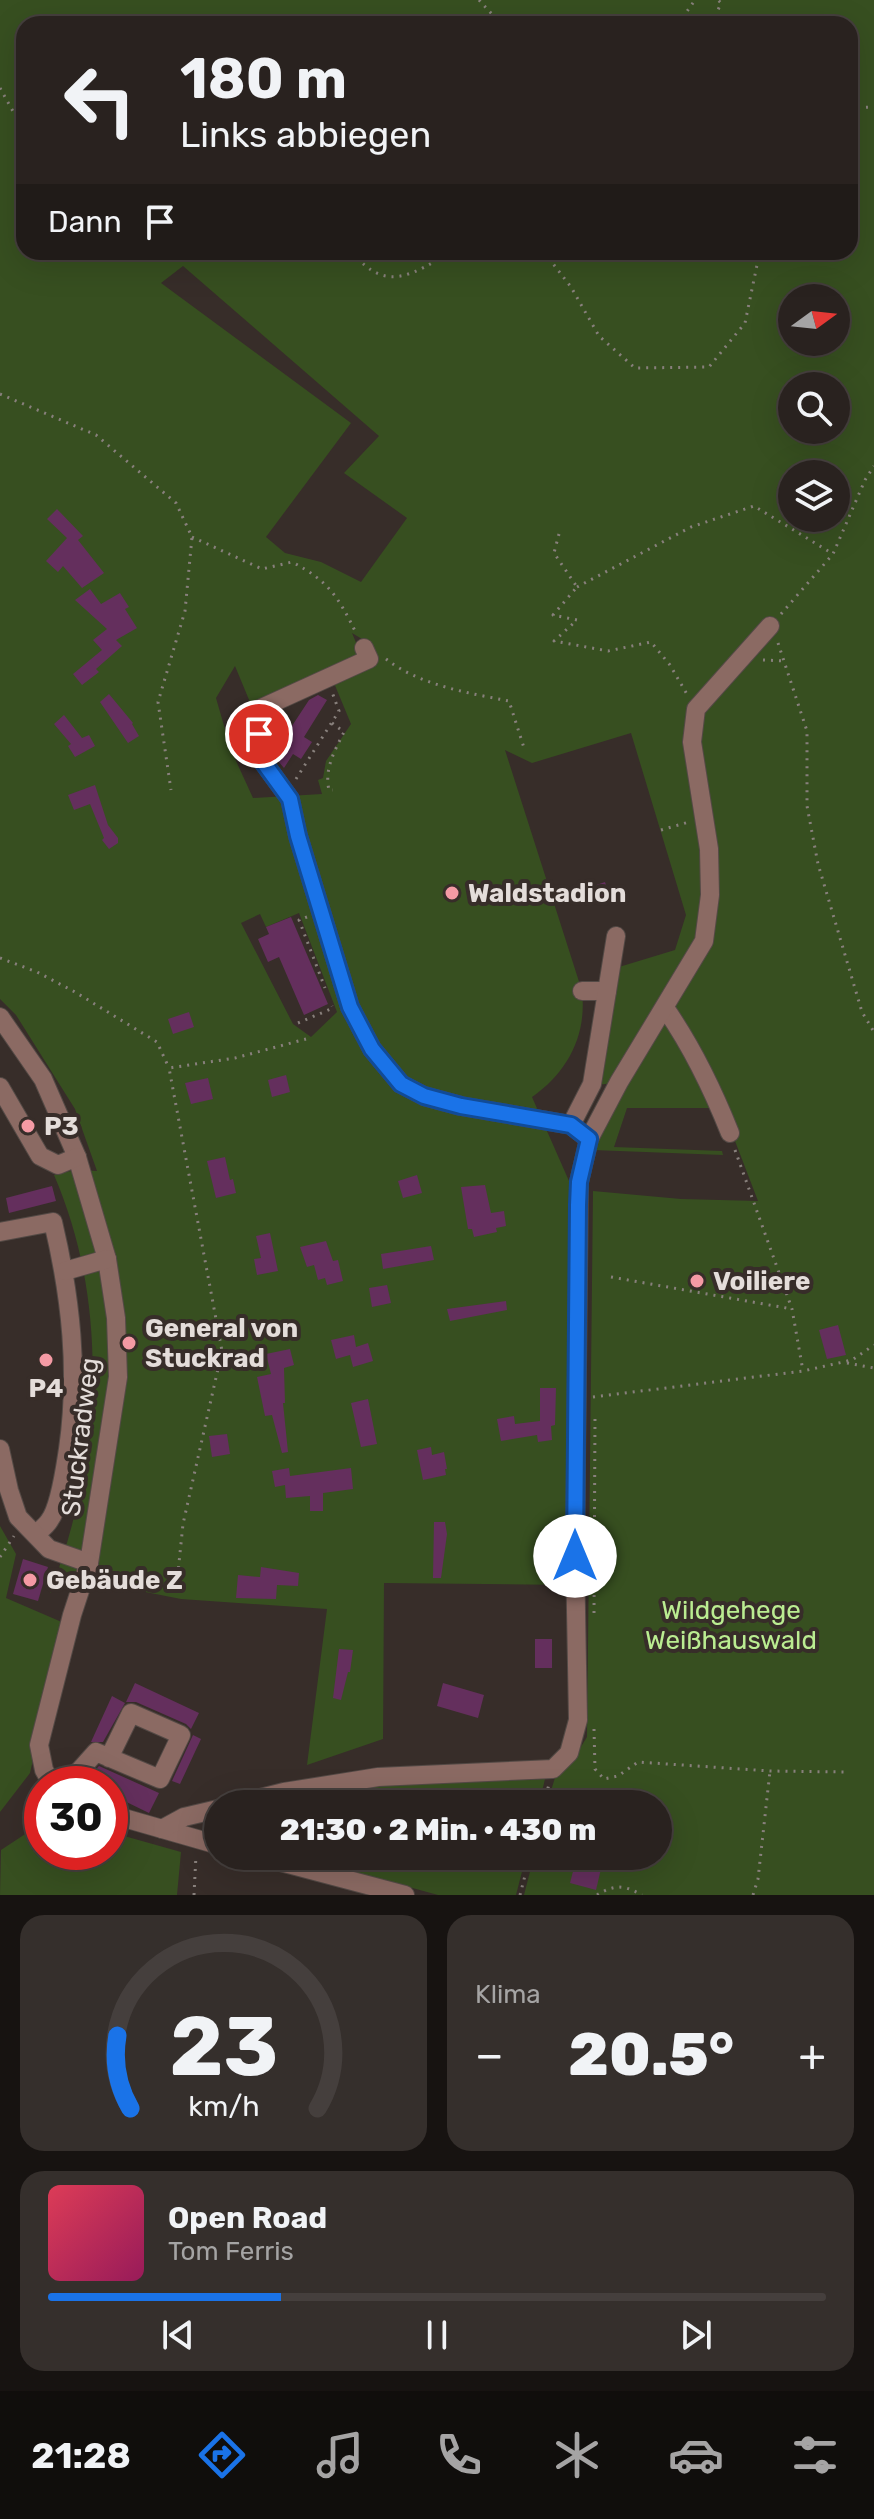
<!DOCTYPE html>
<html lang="de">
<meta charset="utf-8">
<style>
body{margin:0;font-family:Rubik,sans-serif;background:#352f2c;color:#f1f3f6;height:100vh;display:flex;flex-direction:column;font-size:30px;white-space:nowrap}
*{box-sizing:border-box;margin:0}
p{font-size:26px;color:#a5a4a4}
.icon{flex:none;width:44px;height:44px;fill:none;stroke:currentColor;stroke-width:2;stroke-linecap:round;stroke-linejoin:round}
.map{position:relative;height:1895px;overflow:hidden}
.side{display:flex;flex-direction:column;gap:20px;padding:20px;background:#171311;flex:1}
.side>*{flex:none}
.top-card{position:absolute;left:16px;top:16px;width:842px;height:244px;border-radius:24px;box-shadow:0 8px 32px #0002,0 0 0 2px #453f3d;background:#29221f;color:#f1f3f6;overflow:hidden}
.needle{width:52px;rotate:75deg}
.controls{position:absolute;left:778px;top:284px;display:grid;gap:16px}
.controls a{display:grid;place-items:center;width:72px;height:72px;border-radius:50%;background:#29221f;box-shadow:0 8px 32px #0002,0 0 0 2px #453f3d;font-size:40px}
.speed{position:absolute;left:24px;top:1766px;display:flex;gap:16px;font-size:40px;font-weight:700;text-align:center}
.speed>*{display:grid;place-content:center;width:104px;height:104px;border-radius:50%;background:#29221f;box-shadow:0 8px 32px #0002,0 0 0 2px #453f3d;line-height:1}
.speed .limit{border:12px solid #d22;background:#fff;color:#111}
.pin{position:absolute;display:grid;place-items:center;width:68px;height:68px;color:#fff;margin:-34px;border:4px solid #fff;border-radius:50%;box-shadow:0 2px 8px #0007}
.me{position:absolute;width:88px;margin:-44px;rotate:0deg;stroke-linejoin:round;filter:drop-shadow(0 0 6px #0008)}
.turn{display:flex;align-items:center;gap:28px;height:168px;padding:0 32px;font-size:36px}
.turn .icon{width:104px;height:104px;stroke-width:2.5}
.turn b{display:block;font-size:56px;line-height:68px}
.then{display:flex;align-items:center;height:76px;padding:0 32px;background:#0003;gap:16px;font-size:30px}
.big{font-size:60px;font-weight:800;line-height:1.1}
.side .tile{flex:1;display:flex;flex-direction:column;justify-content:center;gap:12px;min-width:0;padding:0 28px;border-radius:24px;background:#352f2c}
.side .dial{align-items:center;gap:0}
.dial svg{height:208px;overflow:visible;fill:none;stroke:#453f3d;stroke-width:7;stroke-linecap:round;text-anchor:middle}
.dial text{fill:#f1f3f6;stroke:none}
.song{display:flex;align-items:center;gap:24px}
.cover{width:96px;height:96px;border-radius:12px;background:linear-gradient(135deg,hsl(350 70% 55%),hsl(330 70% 35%))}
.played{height:8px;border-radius:4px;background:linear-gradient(90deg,#1a73e8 30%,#453f3d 30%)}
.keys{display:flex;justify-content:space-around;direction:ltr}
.heat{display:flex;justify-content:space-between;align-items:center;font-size:44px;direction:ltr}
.side .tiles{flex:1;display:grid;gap:20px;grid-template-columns:1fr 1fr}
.tile:last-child{grid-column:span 2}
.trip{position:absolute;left:204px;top:1790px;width:468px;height:80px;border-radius:40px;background:#29221f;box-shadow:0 8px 32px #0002,0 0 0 2px #453f3d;font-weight:800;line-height:80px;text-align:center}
.dock{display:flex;height:128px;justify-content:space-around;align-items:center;background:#100e0c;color:#a5a4a4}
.dock .icon{width:56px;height:56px}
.dock .on{color:#1a73e8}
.dock b{font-size:36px;color:#f1f3f6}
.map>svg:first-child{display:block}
</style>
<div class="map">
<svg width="874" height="1895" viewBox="0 0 874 1895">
<rect width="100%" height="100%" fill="#372d29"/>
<g fill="#374f20" fill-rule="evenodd">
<path d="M 0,0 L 874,0 L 874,1895 L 524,1895 L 534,1856 L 658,1856 L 658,1804 L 547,1804 L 557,1771 L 574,1758 L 587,1737 L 593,1191 L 681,1199 L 758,1201 L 704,1060 L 675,1010 L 614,1083 L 597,1085 L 619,967 L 675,950 L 686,915 L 631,733 L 532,763 L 505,750 L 582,991 C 587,1035 568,1072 532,1097 L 569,1181 L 570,1585 L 384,1583 L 383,1739 L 307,1765 L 327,1609 L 181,1599 L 74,1578 L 50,1593 C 101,1460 111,1307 54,1175 L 75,1170 L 97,1171 L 75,1109 L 16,1015 L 0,999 ZM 24,24 L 850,24 L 850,252 L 24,252 ZM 183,266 L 379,436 L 344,473 L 407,518 L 361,582 L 321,562 L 285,553 L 266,537 L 351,423 L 161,283 ZM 792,298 L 836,298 L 836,342 L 792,342 ZM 792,386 L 836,386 L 836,430 L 792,430 ZM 792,474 L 836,474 L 836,518 L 792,518 ZM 352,633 L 367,642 L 377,662 L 334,683 L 351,724 L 326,761 L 323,778 L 318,780 L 322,794 L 253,798 L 231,750 L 216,698 L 235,666 L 252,707 L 362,657 ZM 299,913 L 337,1012 L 311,1037 L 293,1024 L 241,923 L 260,914 L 266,927 Z"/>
<path d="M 664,1020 L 716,1108 L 627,1108 L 614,1147 L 722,1151 L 723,1155 L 593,1150 L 620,1092 Z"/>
<path d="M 0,1526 L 16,1554 L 6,1598 L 64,1623 L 30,1773 L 0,1812 Z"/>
<path d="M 545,1779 L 539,1804 L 267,1804 L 384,1784 Z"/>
<path d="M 42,1823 L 42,1852 L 110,1852 L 110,1832 L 181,1852 L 177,1895 L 0,1895 L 1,1850 Z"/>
<path d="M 296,1856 L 526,1856 L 516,1895 L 438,1895 Z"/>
</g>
<g fill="#642f5d">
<path d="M 57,509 L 83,536 L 78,540 L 104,573 L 82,588 L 63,566 L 58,572 L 46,561 L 67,538 L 47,519 Z"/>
<path d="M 90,589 L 101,604 L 120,593 L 129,607 L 125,609 L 137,628 L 116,640 L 122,646 L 96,669 L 99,672 L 82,685 L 73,674 L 102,650 L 93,640 L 107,629 L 75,600 Z"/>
<path d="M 109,694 L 133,723 L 132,724 L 139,736 L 128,743 L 100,702 Z"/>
<path d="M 318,695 L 327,700 L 304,737 L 312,742 L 301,759 L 293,754 L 284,768 L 273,755 L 278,744 L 276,742 L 285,726 L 290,729 L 309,700 Z"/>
<path d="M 64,715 L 82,738 L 89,735 L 95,746 L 75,757 L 68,746 L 71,744 L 54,724 Z"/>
<path d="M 95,785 L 108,825 L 118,838 L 118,843 L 109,849 L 102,840 L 104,838 L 90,804 L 74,810 L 68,795 Z"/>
<path d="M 605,882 L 609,894 L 583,903 L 579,891 Z"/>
<path d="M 291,917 L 328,1004 L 304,1015 L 279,957 L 268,962 L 258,939 L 269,934 L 266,927 Z"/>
<path d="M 189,1012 L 194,1027 L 173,1034 L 168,1019 Z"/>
<path d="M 286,1075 L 290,1092 L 272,1097 L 268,1080 Z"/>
<path d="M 208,1078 L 213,1099 L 191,1104 L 185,1083 Z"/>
<path d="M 225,1157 L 230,1180 L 233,1179 L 236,1193 L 216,1198 L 207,1161 Z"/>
<path d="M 417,1175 L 422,1193 L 403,1198 L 398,1181 Z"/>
<path d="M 485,1185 L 491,1213 L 504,1211 L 506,1226 L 496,1228 L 497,1232 L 474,1237 L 472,1229 L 468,1229 L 461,1187 Z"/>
<path d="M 52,1186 L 56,1201 L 9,1213 L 6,1198 Z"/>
<path d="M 270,1233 L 278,1271 L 257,1275 L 254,1259 L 261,1258 L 256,1236 Z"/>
<path d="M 326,1241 L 333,1261 L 338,1260 L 343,1281 L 327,1285 L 325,1278 L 318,1280 L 314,1265 L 307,1267 L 300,1247 Z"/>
<path d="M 431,1246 L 434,1260 L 383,1269 L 381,1254 Z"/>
<path d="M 387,1285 L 391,1303 L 372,1307 L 369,1288 Z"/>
<path d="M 506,1301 L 507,1310 L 450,1321 L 447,1309 Z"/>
<path d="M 838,1325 L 846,1355 L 827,1359 L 819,1330 Z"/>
<path d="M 354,1335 L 356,1347 L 368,1343 L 373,1361 L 353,1367 L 350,1355 L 336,1359 L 331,1340 Z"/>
<path d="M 290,1349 L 294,1365 L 284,1368 L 285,1403 L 283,1403 L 288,1452 L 282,1453 L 272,1415 L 265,1416 L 257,1377 L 271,1374 L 266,1354 Z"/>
<path d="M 540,1388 L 556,1388 L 555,1425 L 551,1426 L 552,1440 L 538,1442 L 537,1435 L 501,1441 L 497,1419 L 514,1416 L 515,1424 L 540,1421 Z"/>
<path d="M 368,1399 L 377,1444 L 361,1447 L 351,1403 Z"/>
<path d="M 227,1434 L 230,1454 L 212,1457 L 209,1436 Z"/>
<path d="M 431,1447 L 432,1455 L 444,1452 L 447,1469 L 445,1469 L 446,1475 L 423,1480 L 417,1450 Z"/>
<path d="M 289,1468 L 290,1476 L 351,1468 L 353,1489 L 323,1493 L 323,1511 L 310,1511 L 310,1496 L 286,1498 L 285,1485 L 275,1487 L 272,1471 Z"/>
<path d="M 434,1522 L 445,1522 L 447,1534 L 441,1578 L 433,1578 Z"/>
<path d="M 23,1559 L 48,1567 L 38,1601 L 13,1594 Z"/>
<path d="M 261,1567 L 299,1573 L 298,1586 L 277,1585 L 276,1599 L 236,1598 L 238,1575 L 260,1577 Z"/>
<rect x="535" y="1639" width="17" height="29"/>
<path d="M 339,1649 L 353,1650 L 350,1672 L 348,1672 L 341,1700 L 333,1698 Z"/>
<path d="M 135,1683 L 199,1713 L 191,1729 L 186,1724 L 136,1702 L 126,1702 Z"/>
<path d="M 443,1683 L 484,1695 L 478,1718 L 437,1706 Z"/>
<path d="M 112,1696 L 125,1703 L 103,1742 L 91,1742 Z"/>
<path d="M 193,1735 L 201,1739 L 180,1784 L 172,1781 Z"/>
<path d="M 99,1766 L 159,1793 L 149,1813 L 110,1794 L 110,1784 L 82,1784 Z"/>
<path d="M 577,1856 L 604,1856 L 596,1890 L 570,1883 Z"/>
</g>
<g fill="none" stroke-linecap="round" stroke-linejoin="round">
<g stroke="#534945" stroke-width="20">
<g id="minor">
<path d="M 364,648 L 369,659 L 257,710 L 261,759 L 290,799 L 298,836 L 350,1007 L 372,1049 L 401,1084 L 424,1096 L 461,1106 L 571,1125 L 589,1139"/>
<path d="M 582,991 L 607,991"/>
<path d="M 665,1008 C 693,1048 712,1088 730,1133"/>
<path d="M 0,1017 L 43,1079 L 77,1157 L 107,1259 L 116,1318 L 118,1377 L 89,1563 L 72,1615 L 39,1745 L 44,1770 L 52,1784"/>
<path d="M 0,1087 L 40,1156 L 58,1165 L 77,1157"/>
<path d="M 571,1125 L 592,1084 L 616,936"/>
<path d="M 0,1232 L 53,1222 C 71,1298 79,1372 68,1449 C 65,1468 60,1507 49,1521 C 46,1526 40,1530 36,1534"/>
<path d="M 65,1271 L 107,1259"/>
<path d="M 0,1449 L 9,1490 L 18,1517 L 49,1549 L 89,1563"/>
<path d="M 60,1784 L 79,1771 L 96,1752 L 160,1779 L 181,1735 L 131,1713 L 109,1758"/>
<path d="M 236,1804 L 284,1792 L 378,1777 L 553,1769 L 569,1753 L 578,1720 L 575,1556 L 579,1182 L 589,1139 L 619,1082 L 704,941 L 710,895 L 709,849 L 692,742 L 696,709 L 770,626"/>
<path d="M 110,1814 L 218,1845"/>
<path d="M 162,1829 L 184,1817 L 218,1809"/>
<path d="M 258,1856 L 405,1895"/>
</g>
</g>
<g stroke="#88807c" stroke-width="3" stroke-dasharray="2 6" stroke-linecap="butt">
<path d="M 479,0 L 501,24"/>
<path d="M 678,24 L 695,0"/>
<path d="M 712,24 L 721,3 L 718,0"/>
<path d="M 0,88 L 24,131"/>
<path d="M 850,108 L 874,107"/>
<path d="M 352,252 C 387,295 413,273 452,252"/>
<path d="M 544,252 L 571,287 L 599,336 L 635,368 L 709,367 L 745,323 L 757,265 L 756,252"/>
<path d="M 0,394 L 96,435 L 176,503 L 192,537 L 185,611 L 158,702 L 171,790"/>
<path d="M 559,534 L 554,553 L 577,587 L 553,615 L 577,620 L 554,641 L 608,651 L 651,642 L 670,665 L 688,696"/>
<path d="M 192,537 L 262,569 L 292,562 C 329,581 339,598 357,635"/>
<path d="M 577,587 L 691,527 L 754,506 L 833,554"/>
<path d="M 781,614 L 833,554 L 865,480 L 874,466"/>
<path d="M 778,643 L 807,731 L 807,806 L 818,864 L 862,1012 L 874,1032"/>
<path d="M 386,659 C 419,685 468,693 509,701 L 525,751"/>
<path d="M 763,660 L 786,661"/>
<path d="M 332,723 L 344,732 C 335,750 324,769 329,790 L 333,790"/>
<path d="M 296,779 L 339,711 L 332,692"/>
<path d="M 661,830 L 689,822"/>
<path d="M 307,917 L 299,920 L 325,988"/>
<path d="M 0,958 L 37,972 L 75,992 L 157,1042 L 169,1068"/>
<path d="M 298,1023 L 333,1008 L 332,1006"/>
<path d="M 735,1150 L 792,1309 L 803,1371"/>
<path d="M 611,1277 L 792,1309"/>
<path d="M 847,1363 L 874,1368"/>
<path d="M 593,1397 L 803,1371 L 852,1360 L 874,1345"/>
<path d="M 0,1557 L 14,1536"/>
<path d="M 176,1592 L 183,1524 L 222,1351 L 169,1068 L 235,1058 L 306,1039"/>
<path d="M 594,1613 L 595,1417"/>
<path d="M 594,1729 L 595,1769 L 604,1779 L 618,1776 L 638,1762 L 770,1771 L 845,1772"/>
<path d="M 544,1804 L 549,1784"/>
<path d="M 194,1895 L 196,1855"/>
<path d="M 520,1895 L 530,1856"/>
<path d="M 597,1895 C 615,1884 624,1885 642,1895"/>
<path d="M 753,1895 L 758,1879 L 770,1771"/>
</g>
<use href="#minor" stroke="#8b6a63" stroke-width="18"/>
</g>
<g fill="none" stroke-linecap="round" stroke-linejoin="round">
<g stroke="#114b97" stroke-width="20">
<path id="route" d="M 259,734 L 261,759 L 290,799 L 298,836 L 350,1007 L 372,1049 L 401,1084 L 424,1096 L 461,1106 L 571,1125 L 589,1139 L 579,1182 L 578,1205 L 575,1556"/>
</g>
<use href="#route" stroke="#1a73e8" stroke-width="14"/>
</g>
<g fill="#f49aa4" stroke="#372d29" stroke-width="3">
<circle cx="452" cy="893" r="8"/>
<circle cx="28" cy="1126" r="8"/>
<circle cx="697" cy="1281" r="8"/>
<circle cx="129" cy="1343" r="8"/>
<circle cx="46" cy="1360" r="8"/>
<circle cx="30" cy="1580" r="8"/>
</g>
<g text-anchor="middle" stroke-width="8" stroke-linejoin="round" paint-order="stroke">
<g font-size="26" font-weight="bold" fill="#e4ddda" stroke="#372d29" text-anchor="start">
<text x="468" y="902">Waldstadion</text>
<text x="44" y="1135">P3</text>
<text x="713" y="1290">Voiliere</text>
<text x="145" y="1337">General von<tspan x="145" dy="30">Stuckrad</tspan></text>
<text x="46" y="1397" text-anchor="middle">P4</text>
<text x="46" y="1589">Gebäude Z</text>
</g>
<g font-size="26" fill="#e4ddda" stroke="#372d29">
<text transform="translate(80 1437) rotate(-83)" y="9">Stuckradweg</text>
</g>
<g font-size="26" fill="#baec91" stroke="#372d29">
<text x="731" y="1619">Wildgehege<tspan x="731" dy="30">Weißhauswald</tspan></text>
</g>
</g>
</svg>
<div class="controls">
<a><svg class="needle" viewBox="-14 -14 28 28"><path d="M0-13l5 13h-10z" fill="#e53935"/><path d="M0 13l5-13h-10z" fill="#a5a4a4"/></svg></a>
<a><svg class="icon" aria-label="search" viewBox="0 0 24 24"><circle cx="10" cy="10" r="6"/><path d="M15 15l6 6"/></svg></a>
<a><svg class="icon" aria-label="layers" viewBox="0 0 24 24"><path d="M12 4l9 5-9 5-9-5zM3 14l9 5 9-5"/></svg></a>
</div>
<div class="speed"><div class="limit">30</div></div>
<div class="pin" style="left:259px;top:734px;background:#d93025"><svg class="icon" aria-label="arrive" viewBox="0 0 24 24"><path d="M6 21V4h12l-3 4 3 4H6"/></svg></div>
<svg class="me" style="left:575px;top:1556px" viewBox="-20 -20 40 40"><circle r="19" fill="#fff"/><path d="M0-13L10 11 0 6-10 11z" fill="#1a73e8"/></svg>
<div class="trip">21:30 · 2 Min. · 430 m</div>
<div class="top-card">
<div class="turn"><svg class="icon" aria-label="left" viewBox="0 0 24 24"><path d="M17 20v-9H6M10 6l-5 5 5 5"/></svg><div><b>180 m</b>Links abbiegen</div></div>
<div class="then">Dann<svg class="icon" aria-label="arrive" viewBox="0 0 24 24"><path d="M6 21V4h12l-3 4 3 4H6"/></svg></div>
</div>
</div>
<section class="side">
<div class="tiles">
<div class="tile dial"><svg viewBox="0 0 100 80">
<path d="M14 69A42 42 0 1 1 86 69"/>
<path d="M14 69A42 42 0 0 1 9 41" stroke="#1a73e8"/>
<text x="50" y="56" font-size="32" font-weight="700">23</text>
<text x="50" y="72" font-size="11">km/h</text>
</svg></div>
<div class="tile"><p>Klima</p>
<div class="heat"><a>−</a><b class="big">20.5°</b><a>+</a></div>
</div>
<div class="tile">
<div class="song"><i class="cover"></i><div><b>Open Road</b><p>Tom Ferris</p></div></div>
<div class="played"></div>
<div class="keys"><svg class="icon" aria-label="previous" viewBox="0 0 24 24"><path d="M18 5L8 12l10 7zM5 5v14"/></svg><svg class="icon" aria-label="pause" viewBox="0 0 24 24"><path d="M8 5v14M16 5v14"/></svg><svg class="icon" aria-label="next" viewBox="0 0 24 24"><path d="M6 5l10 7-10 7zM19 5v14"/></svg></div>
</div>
</div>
</section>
<nav class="dock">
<b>21:28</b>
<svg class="icon on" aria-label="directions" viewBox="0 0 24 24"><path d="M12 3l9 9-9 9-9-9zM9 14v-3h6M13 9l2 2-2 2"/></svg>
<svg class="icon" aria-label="music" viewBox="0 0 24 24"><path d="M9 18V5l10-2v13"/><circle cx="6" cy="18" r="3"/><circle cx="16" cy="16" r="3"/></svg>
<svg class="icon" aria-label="phone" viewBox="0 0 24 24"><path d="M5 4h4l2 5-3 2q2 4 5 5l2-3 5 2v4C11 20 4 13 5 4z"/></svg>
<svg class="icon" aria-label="climate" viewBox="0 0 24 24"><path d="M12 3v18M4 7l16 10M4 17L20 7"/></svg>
<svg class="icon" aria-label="car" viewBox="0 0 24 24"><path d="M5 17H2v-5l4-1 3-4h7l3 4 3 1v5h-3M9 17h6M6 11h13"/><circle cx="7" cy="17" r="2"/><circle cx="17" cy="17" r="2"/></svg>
<svg class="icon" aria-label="filters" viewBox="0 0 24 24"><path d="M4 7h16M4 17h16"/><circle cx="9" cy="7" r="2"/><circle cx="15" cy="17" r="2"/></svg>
</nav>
